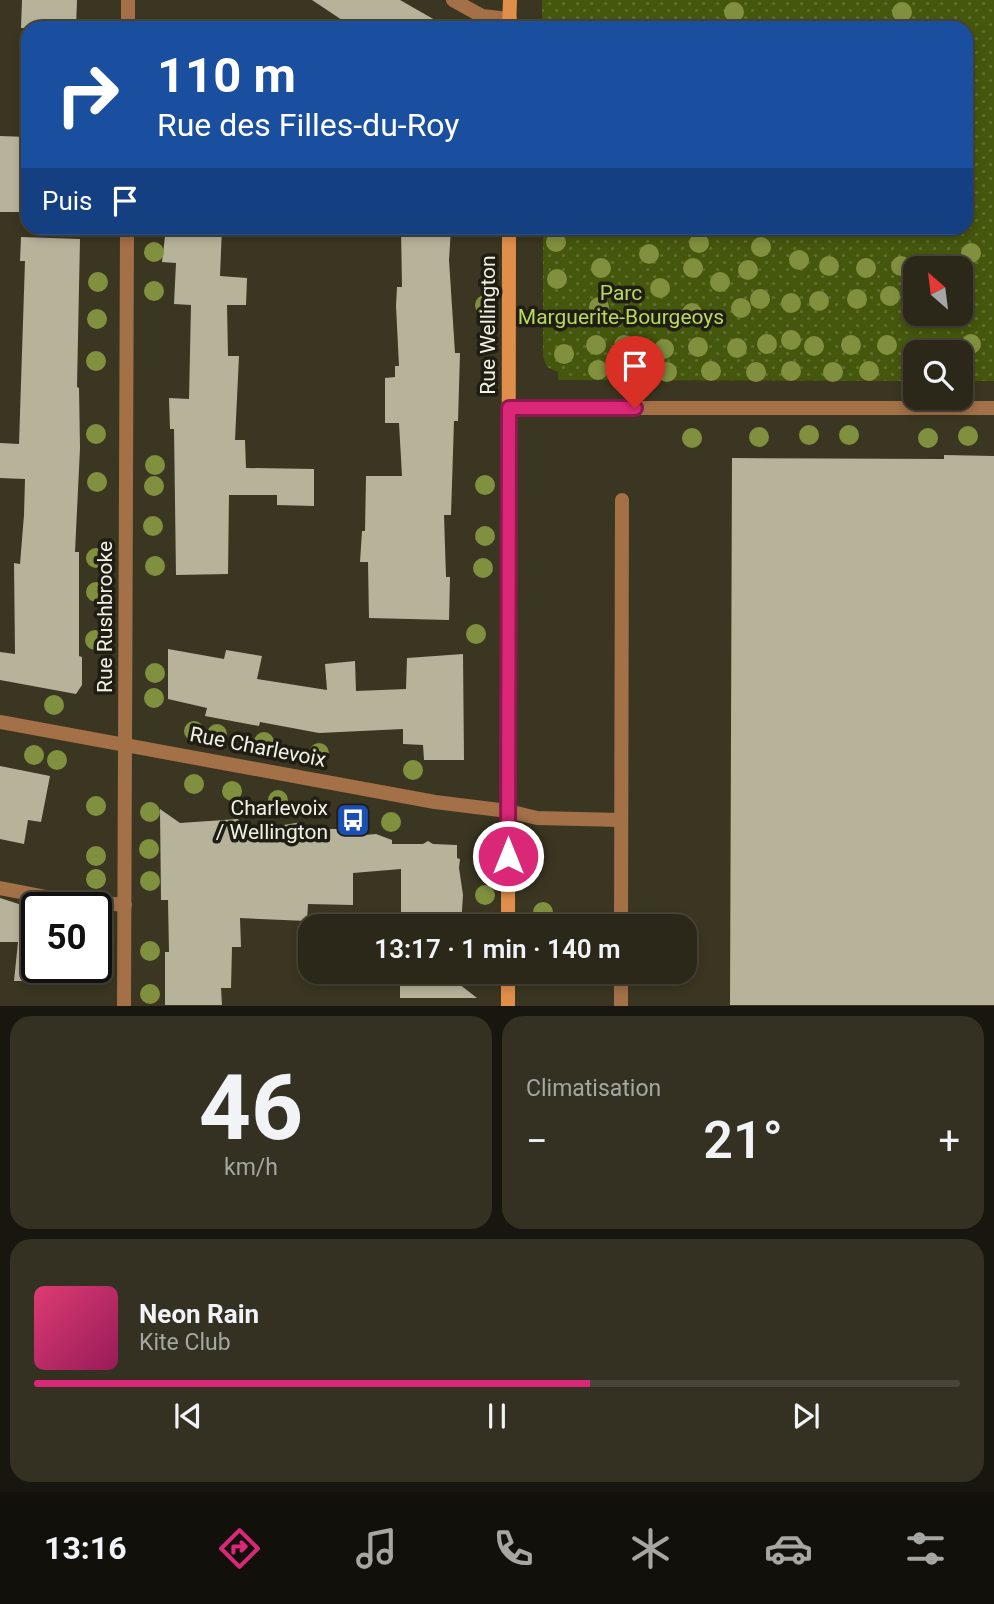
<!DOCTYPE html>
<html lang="fr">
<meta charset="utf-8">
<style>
body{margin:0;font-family:Roboto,sans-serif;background:#343022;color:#f1f3f6;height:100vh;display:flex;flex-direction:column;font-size:26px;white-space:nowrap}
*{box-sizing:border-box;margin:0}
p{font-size:23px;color:#a6a6a2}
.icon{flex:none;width:38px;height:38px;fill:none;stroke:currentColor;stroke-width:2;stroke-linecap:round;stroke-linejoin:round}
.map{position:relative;height:1006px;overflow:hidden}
.details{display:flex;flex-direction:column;gap:10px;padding:10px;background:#18160e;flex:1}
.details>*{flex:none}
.top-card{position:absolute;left:21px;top:21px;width:952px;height:214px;border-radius:21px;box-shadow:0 4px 10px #0003,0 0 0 2px #484438;background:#1a4fa0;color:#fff;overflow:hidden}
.needle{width:46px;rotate:332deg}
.controls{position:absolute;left:903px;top:256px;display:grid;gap:14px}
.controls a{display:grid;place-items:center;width:70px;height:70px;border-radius:14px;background:#2c2819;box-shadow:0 4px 10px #0003,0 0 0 2px #484438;font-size:35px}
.speed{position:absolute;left:21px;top:892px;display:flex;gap:14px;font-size:35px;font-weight:700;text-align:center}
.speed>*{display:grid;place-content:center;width:91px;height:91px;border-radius:50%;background:#2c2819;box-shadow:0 4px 10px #0003,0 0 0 2px #484438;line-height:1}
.speed .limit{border:4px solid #111;border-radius:10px;background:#fff;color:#111}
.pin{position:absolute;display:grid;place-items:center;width:60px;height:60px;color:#fff;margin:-72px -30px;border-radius:50% 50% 50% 0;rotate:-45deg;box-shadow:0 0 7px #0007}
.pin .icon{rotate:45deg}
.me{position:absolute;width:77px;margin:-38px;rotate:0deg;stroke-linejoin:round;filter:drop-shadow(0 0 5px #0008)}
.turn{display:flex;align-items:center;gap:24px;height:147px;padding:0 21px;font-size:32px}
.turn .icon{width:91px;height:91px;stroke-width:2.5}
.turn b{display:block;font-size:49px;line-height:60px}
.then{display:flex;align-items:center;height:66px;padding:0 21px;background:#0003;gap:14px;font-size:26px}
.big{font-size:52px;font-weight:600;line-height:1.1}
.details .card{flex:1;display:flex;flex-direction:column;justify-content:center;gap:10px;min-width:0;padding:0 24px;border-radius:21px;background:#343022}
.details .dial{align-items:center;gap:0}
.dial b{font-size:91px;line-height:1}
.song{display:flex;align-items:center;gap:21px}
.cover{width:84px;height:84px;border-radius:10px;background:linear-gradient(135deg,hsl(340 70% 55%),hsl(330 70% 35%))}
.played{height:7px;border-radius:4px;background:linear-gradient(90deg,#db2777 60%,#484438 60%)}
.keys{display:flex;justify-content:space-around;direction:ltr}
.heat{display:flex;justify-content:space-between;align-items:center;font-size:38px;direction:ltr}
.details .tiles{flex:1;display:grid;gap:10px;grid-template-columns:1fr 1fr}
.card:last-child{grid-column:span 2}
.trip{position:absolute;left:298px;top:914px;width:399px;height:70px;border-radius:21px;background:#2c2819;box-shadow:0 4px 10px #0003,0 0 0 2px #484438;font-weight:600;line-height:70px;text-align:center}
.dock{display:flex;height:112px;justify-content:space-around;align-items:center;background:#12100a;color:#a6a6a2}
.dock .icon{width:49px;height:49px}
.dock .selected{color:#db2777}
.dock b{font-size:32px;color:#f1f3f6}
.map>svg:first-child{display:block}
</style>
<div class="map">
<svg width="994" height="1006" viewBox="0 0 994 1006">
<defs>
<pattern id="park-dots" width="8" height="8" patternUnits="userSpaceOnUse" patternTransform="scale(1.75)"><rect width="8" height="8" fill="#45560d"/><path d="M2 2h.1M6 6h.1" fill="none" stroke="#606f30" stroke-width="1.8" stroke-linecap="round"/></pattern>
</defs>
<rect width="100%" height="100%" fill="#3a3621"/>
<path fill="url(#park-dots)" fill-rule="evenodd" d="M 542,0 L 994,0 L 994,381 L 961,381 L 961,352 L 915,352 L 915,381 L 558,380 L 558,372 L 547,367 L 543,357 L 543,228 L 966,228 L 966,28 L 542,28 ZM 915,268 L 961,268 L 961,313 L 915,313 Z"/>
<g fill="#b7b39a">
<path d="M 22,0 L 77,0 L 76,28 L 21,28 Z"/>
<path d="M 312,0 L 400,0 L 449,28 L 354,28 Z"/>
<path d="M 0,136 L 28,137 L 28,212 L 0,212 Z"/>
<path d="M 166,228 L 222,228 L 220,276 L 247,278 L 246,305 L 227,305 L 228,356 L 239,356 L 235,440 L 245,440 L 246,468 L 314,469 L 314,506 L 277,505 L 277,495 L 229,495 L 228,574 L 176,575 L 174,429 L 170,429 L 169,398 L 189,399 L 191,305 L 174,304 L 176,263 L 162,262 Z"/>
<path d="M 401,228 L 451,228 L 449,260 L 455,353 L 460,353 L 458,421 L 454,421 L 451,515 L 444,515 L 446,577 L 450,577 L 449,620 L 369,618 L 368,562 L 360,562 L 362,531 L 365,531 L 366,476 L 402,476 L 399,423 L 385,423 L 385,378 L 395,377 L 395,366 L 399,366 L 396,306 L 397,287 L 402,287 Z"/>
<path d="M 21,237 L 80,239 L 77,387 L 79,388 L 80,448 L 75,552 L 79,552 L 79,656 L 82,657 L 82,685 L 76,694 L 0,680 L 0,652 L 15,654 L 14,563 L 20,564 L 24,515 L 25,479 L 0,478 L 0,443 L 19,444 L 25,261 L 20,261 Z"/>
<path d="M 944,455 L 994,456 L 994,1005 L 730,1005 L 732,458 L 944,459 Z"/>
<path d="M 168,649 L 224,659 L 226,650 L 262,656 L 257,679 L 327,690 L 325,664 L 355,661 L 356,691 L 406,689 L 407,658 L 463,654 L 464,760 L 424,760 L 423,745 L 403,744 L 403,729 L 319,733 L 260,722 L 259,726 L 205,716 L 207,708 L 168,699 Z"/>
<path d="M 0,766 L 50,776 L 41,822 L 28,820 L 24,844 L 0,839 Z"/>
<path d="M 160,809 L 180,823 L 238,819 L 242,825 L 278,826 L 302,822 L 302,829 L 353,829 L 353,836 L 376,834 L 392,840 L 392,844 L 423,844 L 428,841 L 433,844 L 457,845 L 457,858 L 460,859 L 459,868 L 463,895 L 461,926 L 401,926 L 401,869 L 353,873 L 353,905 L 308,904 L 307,921 L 240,918 L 241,947 L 232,947 L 231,988 L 221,988 L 222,1005 L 165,1005 L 165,952 L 169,952 L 168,900 L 161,900 Z"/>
<path d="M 0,898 L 25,906 L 24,916 L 37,916 L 37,981 L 14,981 L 18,942 L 0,942 Z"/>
<path d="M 400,971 L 460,971 L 454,980 L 477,998 L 400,998 Z"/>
</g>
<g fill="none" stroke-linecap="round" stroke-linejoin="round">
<g stroke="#a37048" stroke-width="14">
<path d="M 508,811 L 537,818 L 621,820"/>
<path d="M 0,888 L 57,899 L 125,905"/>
<path d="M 621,926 L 622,500"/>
<path d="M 621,1006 L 621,971"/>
</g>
<g stroke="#a37048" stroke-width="14">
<path d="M 453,0 L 482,16 L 510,19"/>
<path d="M 128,28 L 128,0"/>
<path d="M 509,408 L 994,408"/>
<path d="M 124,1006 L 127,228"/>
</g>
<path stroke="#a37048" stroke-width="14" d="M 0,722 L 435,802 L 508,811"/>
<g stroke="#e08f4b" stroke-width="14">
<path d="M 509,28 L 510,0"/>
<path d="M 508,926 L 509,228"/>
<path d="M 508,1006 L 508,971"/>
</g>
</g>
<g fill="#80903f">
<circle cx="734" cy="12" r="10"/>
<circle cx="902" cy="12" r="10"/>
<circle cx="556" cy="242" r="10"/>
<circle cx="699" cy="243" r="10"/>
<circle cx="761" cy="247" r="10"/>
<circle cx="154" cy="252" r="10"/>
<circle cx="971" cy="253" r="10"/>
<circle cx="649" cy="254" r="10"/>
<circle cx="799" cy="260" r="10"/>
<circle cx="829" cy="266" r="10"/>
<circle cx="901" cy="266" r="10"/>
<circle cx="601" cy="268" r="10"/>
<circle cx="693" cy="268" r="10"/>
<circle cx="866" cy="268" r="10"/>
<circle cx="748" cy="270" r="10"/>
<circle cx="557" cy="279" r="10"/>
<circle cx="98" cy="282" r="10"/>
<circle cx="720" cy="282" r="10"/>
<circle cx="660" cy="288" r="10"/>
<circle cx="154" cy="291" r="10"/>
<circle cx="890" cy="296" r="10"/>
<circle cx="760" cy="299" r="10"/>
<circle cx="857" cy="299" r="10"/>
<circle cx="819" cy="301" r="10"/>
<circle cx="791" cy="303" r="10"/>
<circle cx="485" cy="305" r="10"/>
<circle cx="599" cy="307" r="10"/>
<circle cx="741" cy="308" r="10"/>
<circle cx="692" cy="313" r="10"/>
<circle cx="97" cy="319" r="10"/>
<circle cx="791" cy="340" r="10"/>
<circle cx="767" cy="344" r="10"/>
<circle cx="971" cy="344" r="10"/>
<circle cx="596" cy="345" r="10"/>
<circle cx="624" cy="345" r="10"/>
<circle cx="851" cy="345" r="10"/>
<circle cx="887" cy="345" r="10"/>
<circle cx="814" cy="346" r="10"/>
<circle cx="698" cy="347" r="10"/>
<circle cx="737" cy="348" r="10"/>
<circle cx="664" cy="349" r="10"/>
<circle cx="564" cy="354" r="10"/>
<circle cx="96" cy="361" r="10"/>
<circle cx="598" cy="370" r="10"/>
<circle cx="711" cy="371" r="10"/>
<circle cx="791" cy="371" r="10"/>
<circle cx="869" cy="371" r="10"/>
<circle cx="635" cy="372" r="10"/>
<circle cx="667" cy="372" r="10"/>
<circle cx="756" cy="372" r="10"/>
<circle cx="833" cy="372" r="10"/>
<circle cx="96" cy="434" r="10"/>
<circle cx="809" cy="435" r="10"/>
<circle cx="849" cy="435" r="10"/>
<circle cx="968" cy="436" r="10"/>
<circle cx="759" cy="437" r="10"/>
<circle cx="692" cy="438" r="10"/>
<circle cx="928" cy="438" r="10"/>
<circle cx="155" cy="465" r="10"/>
<circle cx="97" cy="482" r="10"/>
<circle cx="485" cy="485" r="10"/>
<circle cx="154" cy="486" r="10"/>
<circle cx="153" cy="526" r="10"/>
<circle cx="485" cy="536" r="10"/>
<circle cx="96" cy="558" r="10"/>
<circle cx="155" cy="566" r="10"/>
<circle cx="483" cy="568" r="10"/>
<circle cx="96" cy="592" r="10"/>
<circle cx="476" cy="634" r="10"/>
<circle cx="95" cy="640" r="10"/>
<circle cx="155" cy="673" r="10"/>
<circle cx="154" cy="698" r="10"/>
<circle cx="54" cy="705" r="10"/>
<circle cx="194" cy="731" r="10"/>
<circle cx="217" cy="734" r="10"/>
<circle cx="264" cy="742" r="10"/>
<circle cx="319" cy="753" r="10"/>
<circle cx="34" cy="755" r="10"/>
<circle cx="57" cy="760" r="10"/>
<circle cx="413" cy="770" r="10"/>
<circle cx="194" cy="784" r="10"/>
<circle cx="232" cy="791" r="10"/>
<circle cx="278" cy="800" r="10"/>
<circle cx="96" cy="806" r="10"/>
<circle cx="150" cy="812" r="10"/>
<circle cx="391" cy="822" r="10"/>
<circle cx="149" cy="849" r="10"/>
<circle cx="96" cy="856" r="10"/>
<circle cx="96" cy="879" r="10"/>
<circle cx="150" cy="881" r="10"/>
<circle cx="485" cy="895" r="10"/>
<circle cx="543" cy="912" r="10"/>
<circle cx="150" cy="951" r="10"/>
<circle cx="150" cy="994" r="10"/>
</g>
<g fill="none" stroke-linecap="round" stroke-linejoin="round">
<g stroke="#8e194d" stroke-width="18">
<path id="route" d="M 508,856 L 509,408 L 635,408"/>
</g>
<use href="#route" stroke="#db2777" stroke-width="12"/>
</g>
<defs>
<g id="bus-square" transform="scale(1.75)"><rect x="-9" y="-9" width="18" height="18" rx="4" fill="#1a4fb4" stroke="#1f1d14"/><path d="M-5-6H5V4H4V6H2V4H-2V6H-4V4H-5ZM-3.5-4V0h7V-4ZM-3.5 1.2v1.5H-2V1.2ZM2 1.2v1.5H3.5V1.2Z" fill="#fff"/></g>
</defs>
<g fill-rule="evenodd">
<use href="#bus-square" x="353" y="820"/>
</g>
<g text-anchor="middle" stroke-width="7" stroke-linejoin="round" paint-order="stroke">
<g font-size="21" fill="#b9da58" stroke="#1f1d14">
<text x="621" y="300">Parc<tspan x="621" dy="24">Marguerite-Bourgeoys</tspan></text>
</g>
<g font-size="21" fill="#f3f1e4" stroke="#1f1d14">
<text transform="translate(488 325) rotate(-90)" y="7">Rue Wellington</text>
<text transform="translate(105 617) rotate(-90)" y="7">Rue Rushbrooke</text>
<text transform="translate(258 747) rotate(11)" y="7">Rue Charlevoix</text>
</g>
<g font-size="21" fill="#f3f1e4" stroke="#1f1d14" text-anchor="end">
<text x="328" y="815">Charlevoix<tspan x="328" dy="24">/ Wellington</tspan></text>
</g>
</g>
</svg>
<div class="controls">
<a><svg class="needle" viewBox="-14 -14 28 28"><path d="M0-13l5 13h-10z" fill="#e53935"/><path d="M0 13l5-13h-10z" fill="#a6a6a2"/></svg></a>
<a><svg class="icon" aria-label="search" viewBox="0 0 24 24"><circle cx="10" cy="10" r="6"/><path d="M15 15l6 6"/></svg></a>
</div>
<div class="speed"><div class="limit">50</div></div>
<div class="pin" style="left:635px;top:408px;background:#d93025"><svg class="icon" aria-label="arrive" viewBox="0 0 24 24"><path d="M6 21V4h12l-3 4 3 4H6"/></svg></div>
<svg class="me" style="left:508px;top:856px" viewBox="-20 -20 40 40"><circle r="17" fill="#db2777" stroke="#fff" stroke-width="3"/><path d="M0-11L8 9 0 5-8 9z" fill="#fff"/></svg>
<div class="trip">13:17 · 1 min · 140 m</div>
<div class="top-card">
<div class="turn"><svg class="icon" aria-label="right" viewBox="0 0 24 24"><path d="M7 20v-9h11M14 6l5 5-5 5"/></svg><div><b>110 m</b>Rue des Filles-du-Roy</div></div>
<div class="then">Puis<svg class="icon" aria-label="arrive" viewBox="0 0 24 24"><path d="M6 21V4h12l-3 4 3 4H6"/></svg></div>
</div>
</div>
<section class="details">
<div class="tiles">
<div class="card dial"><b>46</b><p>km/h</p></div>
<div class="card"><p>Climatisation</p>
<div class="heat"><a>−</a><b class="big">21°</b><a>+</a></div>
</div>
<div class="card">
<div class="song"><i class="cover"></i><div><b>Neon Rain</b><p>Kite Club</p></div></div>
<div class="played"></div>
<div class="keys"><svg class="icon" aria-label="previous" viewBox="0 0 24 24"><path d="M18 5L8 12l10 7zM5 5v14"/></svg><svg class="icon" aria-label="pause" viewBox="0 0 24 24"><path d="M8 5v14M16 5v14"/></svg><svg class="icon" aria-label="next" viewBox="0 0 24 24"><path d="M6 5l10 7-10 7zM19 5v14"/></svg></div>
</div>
</div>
</section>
<nav class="dock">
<b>13:16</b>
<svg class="icon selected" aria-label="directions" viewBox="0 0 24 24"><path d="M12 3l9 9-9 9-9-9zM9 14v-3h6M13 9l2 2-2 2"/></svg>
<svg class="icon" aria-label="music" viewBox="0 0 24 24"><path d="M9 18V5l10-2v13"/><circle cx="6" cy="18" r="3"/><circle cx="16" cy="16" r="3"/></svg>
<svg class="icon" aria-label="phone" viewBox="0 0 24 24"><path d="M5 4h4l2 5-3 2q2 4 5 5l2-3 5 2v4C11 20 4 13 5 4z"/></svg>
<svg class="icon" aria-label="climate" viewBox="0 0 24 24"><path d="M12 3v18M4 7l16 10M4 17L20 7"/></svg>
<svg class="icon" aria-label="car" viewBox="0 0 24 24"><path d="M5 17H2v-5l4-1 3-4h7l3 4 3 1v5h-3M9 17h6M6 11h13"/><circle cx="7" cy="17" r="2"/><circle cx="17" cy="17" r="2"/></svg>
<svg class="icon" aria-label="filters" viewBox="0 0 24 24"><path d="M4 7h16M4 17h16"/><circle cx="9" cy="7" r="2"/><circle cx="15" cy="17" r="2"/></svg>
</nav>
